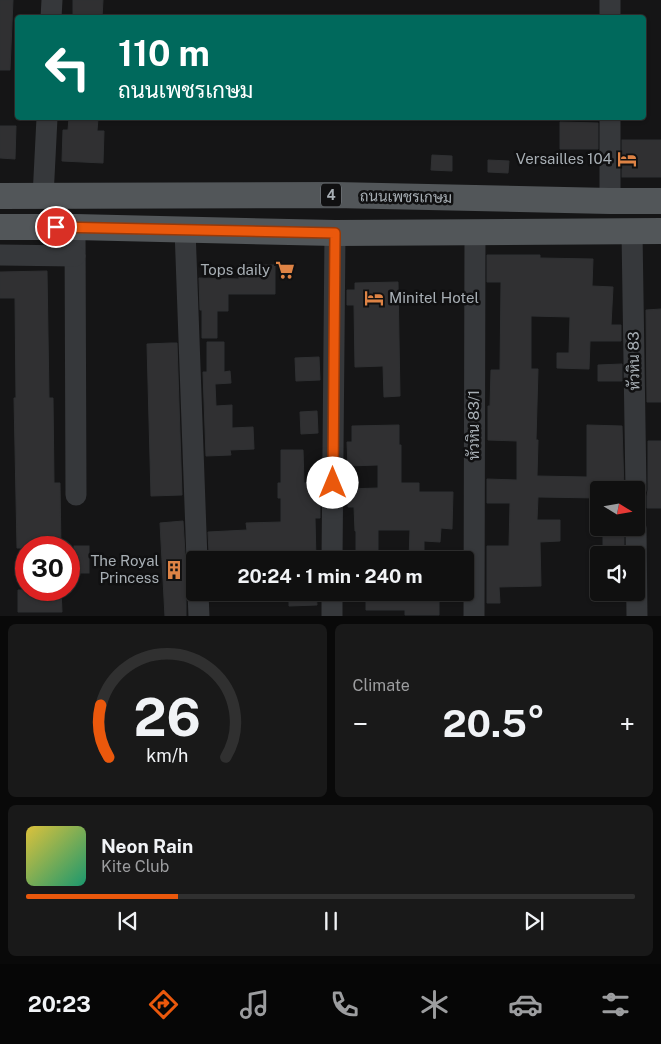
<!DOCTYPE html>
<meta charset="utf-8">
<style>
body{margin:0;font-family:"Public Sans",Sarabun,sans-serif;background:#191919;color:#f1f3f6;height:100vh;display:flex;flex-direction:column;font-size:19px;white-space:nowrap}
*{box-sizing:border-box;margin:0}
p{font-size:16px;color:#9c9d9f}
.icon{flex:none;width:28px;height:28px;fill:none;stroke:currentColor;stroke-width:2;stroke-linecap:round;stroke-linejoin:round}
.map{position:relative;height:616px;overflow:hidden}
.drawer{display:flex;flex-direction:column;gap:8px;padding:8px;background:#090909;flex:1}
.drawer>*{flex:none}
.hud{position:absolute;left:15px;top:15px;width:631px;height:105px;border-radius:5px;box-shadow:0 1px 4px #0004,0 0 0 1px #303030;background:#00695c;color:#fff;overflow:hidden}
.needle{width:32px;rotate:101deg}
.buttons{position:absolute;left:590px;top:481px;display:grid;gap:10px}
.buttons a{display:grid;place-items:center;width:55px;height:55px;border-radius:5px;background:#101010;box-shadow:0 1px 4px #0004,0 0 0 1px #303030;font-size:25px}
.speed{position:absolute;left:15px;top:536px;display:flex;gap:10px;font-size:25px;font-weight:700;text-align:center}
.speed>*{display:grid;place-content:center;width:65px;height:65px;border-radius:50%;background:#101010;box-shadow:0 1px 4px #0004,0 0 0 1px #303030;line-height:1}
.speed .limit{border:8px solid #d22;background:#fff;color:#111}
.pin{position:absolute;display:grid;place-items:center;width:42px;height:42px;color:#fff;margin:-21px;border:2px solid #fff;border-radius:50%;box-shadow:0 1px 5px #0007}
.me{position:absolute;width:55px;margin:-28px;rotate:0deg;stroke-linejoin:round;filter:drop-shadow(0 0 4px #0008)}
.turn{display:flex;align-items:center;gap:18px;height:105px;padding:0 20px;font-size:22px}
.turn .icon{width:65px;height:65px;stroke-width:2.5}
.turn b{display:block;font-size:35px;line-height:42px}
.big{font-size:38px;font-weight:700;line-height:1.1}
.drawer .widget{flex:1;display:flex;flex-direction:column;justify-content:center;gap:8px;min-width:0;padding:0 18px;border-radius:8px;background:#191919}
.drawer .dial{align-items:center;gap:0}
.dial svg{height:130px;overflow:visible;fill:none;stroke:#303030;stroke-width:7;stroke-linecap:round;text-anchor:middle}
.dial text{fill:#f1f3f6;stroke:none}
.song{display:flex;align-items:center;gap:15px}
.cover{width:60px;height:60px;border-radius:8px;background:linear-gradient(135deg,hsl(50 70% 55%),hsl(160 70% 35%))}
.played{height:5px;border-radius:2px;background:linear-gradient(90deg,#ea580c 25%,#303030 25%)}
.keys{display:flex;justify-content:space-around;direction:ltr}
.heat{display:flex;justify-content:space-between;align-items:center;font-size:28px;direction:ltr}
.drawer .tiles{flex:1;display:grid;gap:8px;grid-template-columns:1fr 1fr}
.widget:last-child{grid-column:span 2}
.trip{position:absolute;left:186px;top:551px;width:288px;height:50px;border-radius:5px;background:#101010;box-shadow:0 1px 4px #0004,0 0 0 1px #303030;font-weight:700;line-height:50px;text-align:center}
.menu{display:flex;height:80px;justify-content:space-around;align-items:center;background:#060606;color:#9c9d9f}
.menu .icon{width:35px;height:35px}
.menu .active{color:#ea580c}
.menu b{font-size:22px;color:#f1f3f6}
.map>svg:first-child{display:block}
</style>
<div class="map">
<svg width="661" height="617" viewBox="0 0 661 617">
<rect width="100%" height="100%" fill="#151516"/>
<g fill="#303032" stroke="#2f3032">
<path d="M 0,0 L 13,0 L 10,70 L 0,70 Z"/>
<path d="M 73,0 L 103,0 L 102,18 L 73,18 Z"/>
<path d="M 69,118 L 98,118 L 97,131 L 104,131 L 103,163 L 62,161 L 63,130 L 68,130 Z"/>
<path d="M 560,122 L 598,123 L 598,149 L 560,149 Z"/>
<path d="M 0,126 L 16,126 L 15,159 L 0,158 Z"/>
<rect x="622" y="140" width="39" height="37"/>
<path d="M 432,155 L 452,156 L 452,171 L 431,170 Z"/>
<path d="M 488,160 L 509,161 L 508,173 L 488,172 Z"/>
<path d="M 487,255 L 540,255 L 540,258 L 593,259 L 592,286 L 613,287 L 611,325 L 621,325 L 621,341 L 590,341 L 589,369 L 557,368 L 557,353 L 569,353 L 570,317 L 531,316 L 531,369 L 538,369 L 536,440 L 538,440 L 537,476 L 587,477 L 587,425 L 622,426 L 624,490 L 599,490 L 599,498 L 538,497 L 537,520 L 560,520 L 560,541 L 540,542 L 541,586 L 499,587 L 500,603 L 487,603 L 487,546 L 509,546 L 510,503 L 487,503 L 487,479 L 517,480 L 517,441 L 488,440 L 488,406 L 490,406 L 491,370 L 500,370 L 501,282 L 487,282 Z"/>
<path d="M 239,265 L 275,265 L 275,294 L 228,294 L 228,311 L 217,311 L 217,338 L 202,338 L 202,310 L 200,310 L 199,278 L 239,279 Z"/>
<path d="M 47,271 L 49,398 L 53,398 L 54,483 L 60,483 L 61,548 L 17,548 L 14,398 L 16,398 L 15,298 L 0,298 L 0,272 Z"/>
<path d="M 398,282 L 400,396 L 384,397 L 383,366 L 355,367 L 354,305 L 347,305 L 347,290 L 355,290 L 355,283 Z"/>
<path d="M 661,309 L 661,402 L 647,402 L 646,310 Z"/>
<path d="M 207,342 L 224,342 L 224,372 L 230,371 L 231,383 L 215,384 L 216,406 L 232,405 L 232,428 L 253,427 L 254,449 L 230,450 L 231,455 L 206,456 L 203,372 L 207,372 Z"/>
<path d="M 171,343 L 177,343 L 182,495 L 151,496 L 147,344 Z"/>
<path d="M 319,357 L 320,380 L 296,381 L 295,358 Z"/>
<path d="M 622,364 L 622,381 L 598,381 L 598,365 Z"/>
<path d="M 317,411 L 318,433 L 301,434 L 300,412 Z"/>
<path d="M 399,425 L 399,445 L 401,445 L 401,483 L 419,483 L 419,492 L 453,492 L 452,529 L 441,528 L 440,542 L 424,541 L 424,560 L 409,560 L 410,530 L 378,530 L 378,557 L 356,556 L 356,531 L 355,531 L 354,507 L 348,507 L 348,489 L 378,488 L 378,465 L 348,466 L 347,442 L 352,442 L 352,426 Z"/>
<path d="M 648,441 L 661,441 L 661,508 L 647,508 L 647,496 L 648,490 Z"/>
<path d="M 281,450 L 303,450 L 304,483 L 320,483 L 320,518 L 315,518 L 316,560 L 247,560 L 247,551 L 209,553 L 208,532 L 247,530 L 246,523 L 281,522 L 281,498 L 278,498 L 278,483 L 281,483 Z"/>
<path d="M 183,521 L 187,586 L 186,592 L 186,617 L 165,617 L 160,523 Z"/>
<rect x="603" y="528" width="21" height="21"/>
<rect x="74" y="546" width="15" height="27"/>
<path d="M 18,590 L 61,590 L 62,612 L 18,612 Z"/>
<path d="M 289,592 L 316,592 L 317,605 L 289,606 Z"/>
<path d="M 405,592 L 439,592 L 439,615 L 405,615 L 405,610 L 366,610 L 366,596 L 405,596 Z"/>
</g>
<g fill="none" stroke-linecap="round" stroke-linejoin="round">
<g stroke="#36383b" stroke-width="21">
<path d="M 51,18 L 52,0"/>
<path d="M 610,18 L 610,0"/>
<path d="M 43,197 L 47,118"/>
<path d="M 610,201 L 610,118"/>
<path d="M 75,227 L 76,495"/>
<path d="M 185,229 L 197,560"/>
<path d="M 632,232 L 636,490"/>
<path d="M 0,255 L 75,256"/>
<path d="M 636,528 L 637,617"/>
<path d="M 332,560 L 335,233"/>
<path d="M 198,592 L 199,617"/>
<path d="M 332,617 L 332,592"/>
<path d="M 474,617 L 475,233"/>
</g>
<g stroke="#525659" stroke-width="26">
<path d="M 0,196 L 335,195 L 610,201 L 661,201"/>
<path d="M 0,227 L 75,227 L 335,233 L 661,231"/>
</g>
</g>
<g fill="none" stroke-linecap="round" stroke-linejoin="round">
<g stroke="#983908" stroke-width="12">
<path id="route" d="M 56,227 L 335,233 L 333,483"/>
</g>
<use href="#route" stroke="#ea580c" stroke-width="9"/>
</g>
<defs>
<g id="hotel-bare" transform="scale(1.5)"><path d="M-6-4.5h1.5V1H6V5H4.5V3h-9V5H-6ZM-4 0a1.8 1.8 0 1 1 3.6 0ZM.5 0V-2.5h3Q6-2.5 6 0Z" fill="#de8345" stroke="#101011" stroke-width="2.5" paint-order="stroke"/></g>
<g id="supermarket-bare" transform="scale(1.5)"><path d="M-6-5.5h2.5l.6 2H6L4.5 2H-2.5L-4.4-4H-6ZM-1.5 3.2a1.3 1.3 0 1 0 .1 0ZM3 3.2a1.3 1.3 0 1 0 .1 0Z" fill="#de8345" stroke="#101011" stroke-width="2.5" paint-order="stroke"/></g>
<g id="building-bare" transform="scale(1.5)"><path d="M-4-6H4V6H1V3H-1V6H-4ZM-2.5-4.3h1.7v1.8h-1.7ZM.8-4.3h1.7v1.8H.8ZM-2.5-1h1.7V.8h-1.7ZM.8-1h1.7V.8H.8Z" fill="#de8345" stroke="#101011" stroke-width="2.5" paint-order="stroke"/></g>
</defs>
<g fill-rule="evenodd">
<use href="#hotel-bare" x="627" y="159"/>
<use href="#supermarket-bare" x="285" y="270"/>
<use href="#hotel-bare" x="374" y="298"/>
<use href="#building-bare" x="174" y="570"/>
</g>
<g text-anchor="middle" stroke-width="5" stroke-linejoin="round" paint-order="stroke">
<rect fill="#101011" stroke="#7a7f84" stroke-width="1" x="321" y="183.5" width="20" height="23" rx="4"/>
<g font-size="14" font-weight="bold" fill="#a8afb5">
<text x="331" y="200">4</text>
</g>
<g font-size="15" fill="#a8afb5" stroke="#101011" text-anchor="end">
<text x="612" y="164">Versailles 104</text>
<text x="270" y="275">Tops daily</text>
<text x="389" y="303" text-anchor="start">Minitel Hotel</text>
<text x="159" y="566">The Royal<tspan x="159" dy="17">Princess</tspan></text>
</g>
<g font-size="15" fill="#a8afb5" stroke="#101011">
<text transform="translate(406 197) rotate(1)" y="5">ถนนเพชรเกษม</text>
<text transform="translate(634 361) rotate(-91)" y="5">หัวหิน 83</text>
<text transform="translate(474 425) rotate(-90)" y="5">หัวหิน 83/1</text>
</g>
</g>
</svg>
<div class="buttons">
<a><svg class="needle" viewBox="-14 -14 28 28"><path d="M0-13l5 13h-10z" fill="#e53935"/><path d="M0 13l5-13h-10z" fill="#9c9d9f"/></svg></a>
<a><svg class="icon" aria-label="sound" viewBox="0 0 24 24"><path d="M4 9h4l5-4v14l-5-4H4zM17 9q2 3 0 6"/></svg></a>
</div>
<div class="speed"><div class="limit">30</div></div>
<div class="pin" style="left:56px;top:227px;background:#d93025"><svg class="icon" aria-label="arrive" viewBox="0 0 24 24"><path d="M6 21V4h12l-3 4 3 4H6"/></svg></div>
<svg class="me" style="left:333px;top:483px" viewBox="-20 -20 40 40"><circle r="19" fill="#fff"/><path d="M0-13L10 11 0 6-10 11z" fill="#ea580c"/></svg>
<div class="trip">20:24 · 1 min · 240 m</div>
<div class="hud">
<div class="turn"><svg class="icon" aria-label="left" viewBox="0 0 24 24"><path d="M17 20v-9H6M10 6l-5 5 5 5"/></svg><div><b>110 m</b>ถนนเพชรเกษม</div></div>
</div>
</div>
<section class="drawer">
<div class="tiles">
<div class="widget dial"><svg viewBox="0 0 100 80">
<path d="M14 69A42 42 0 1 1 86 69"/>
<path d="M14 69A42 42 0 0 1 9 37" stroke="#ea580c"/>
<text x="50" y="56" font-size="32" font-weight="700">26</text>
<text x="50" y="72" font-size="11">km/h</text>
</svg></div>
<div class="widget"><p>Climate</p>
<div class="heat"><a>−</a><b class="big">20.5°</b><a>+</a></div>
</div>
<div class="widget">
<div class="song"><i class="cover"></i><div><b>Neon Rain</b><p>Kite Club</p></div></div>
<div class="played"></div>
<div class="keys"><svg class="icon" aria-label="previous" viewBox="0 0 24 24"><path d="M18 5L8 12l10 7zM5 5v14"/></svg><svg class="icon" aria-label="pause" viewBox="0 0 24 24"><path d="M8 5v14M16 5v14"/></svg><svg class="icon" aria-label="next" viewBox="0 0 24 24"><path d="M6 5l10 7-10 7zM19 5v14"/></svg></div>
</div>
</div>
</section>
<nav class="menu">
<b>20:23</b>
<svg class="icon active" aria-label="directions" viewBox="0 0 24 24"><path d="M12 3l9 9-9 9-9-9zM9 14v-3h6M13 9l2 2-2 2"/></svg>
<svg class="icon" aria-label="music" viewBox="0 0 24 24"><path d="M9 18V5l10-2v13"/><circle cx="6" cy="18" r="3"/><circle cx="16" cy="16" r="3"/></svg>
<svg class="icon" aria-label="phone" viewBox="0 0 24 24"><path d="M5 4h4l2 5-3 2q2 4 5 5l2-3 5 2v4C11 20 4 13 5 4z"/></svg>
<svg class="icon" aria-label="climate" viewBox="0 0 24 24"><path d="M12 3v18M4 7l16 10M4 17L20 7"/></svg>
<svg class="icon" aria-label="car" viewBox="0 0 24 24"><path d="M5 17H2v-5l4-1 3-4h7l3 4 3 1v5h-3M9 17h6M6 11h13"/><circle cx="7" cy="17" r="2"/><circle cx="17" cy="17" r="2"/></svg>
<svg class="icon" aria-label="filters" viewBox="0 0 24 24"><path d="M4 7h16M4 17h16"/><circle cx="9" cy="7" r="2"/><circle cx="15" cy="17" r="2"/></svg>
</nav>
